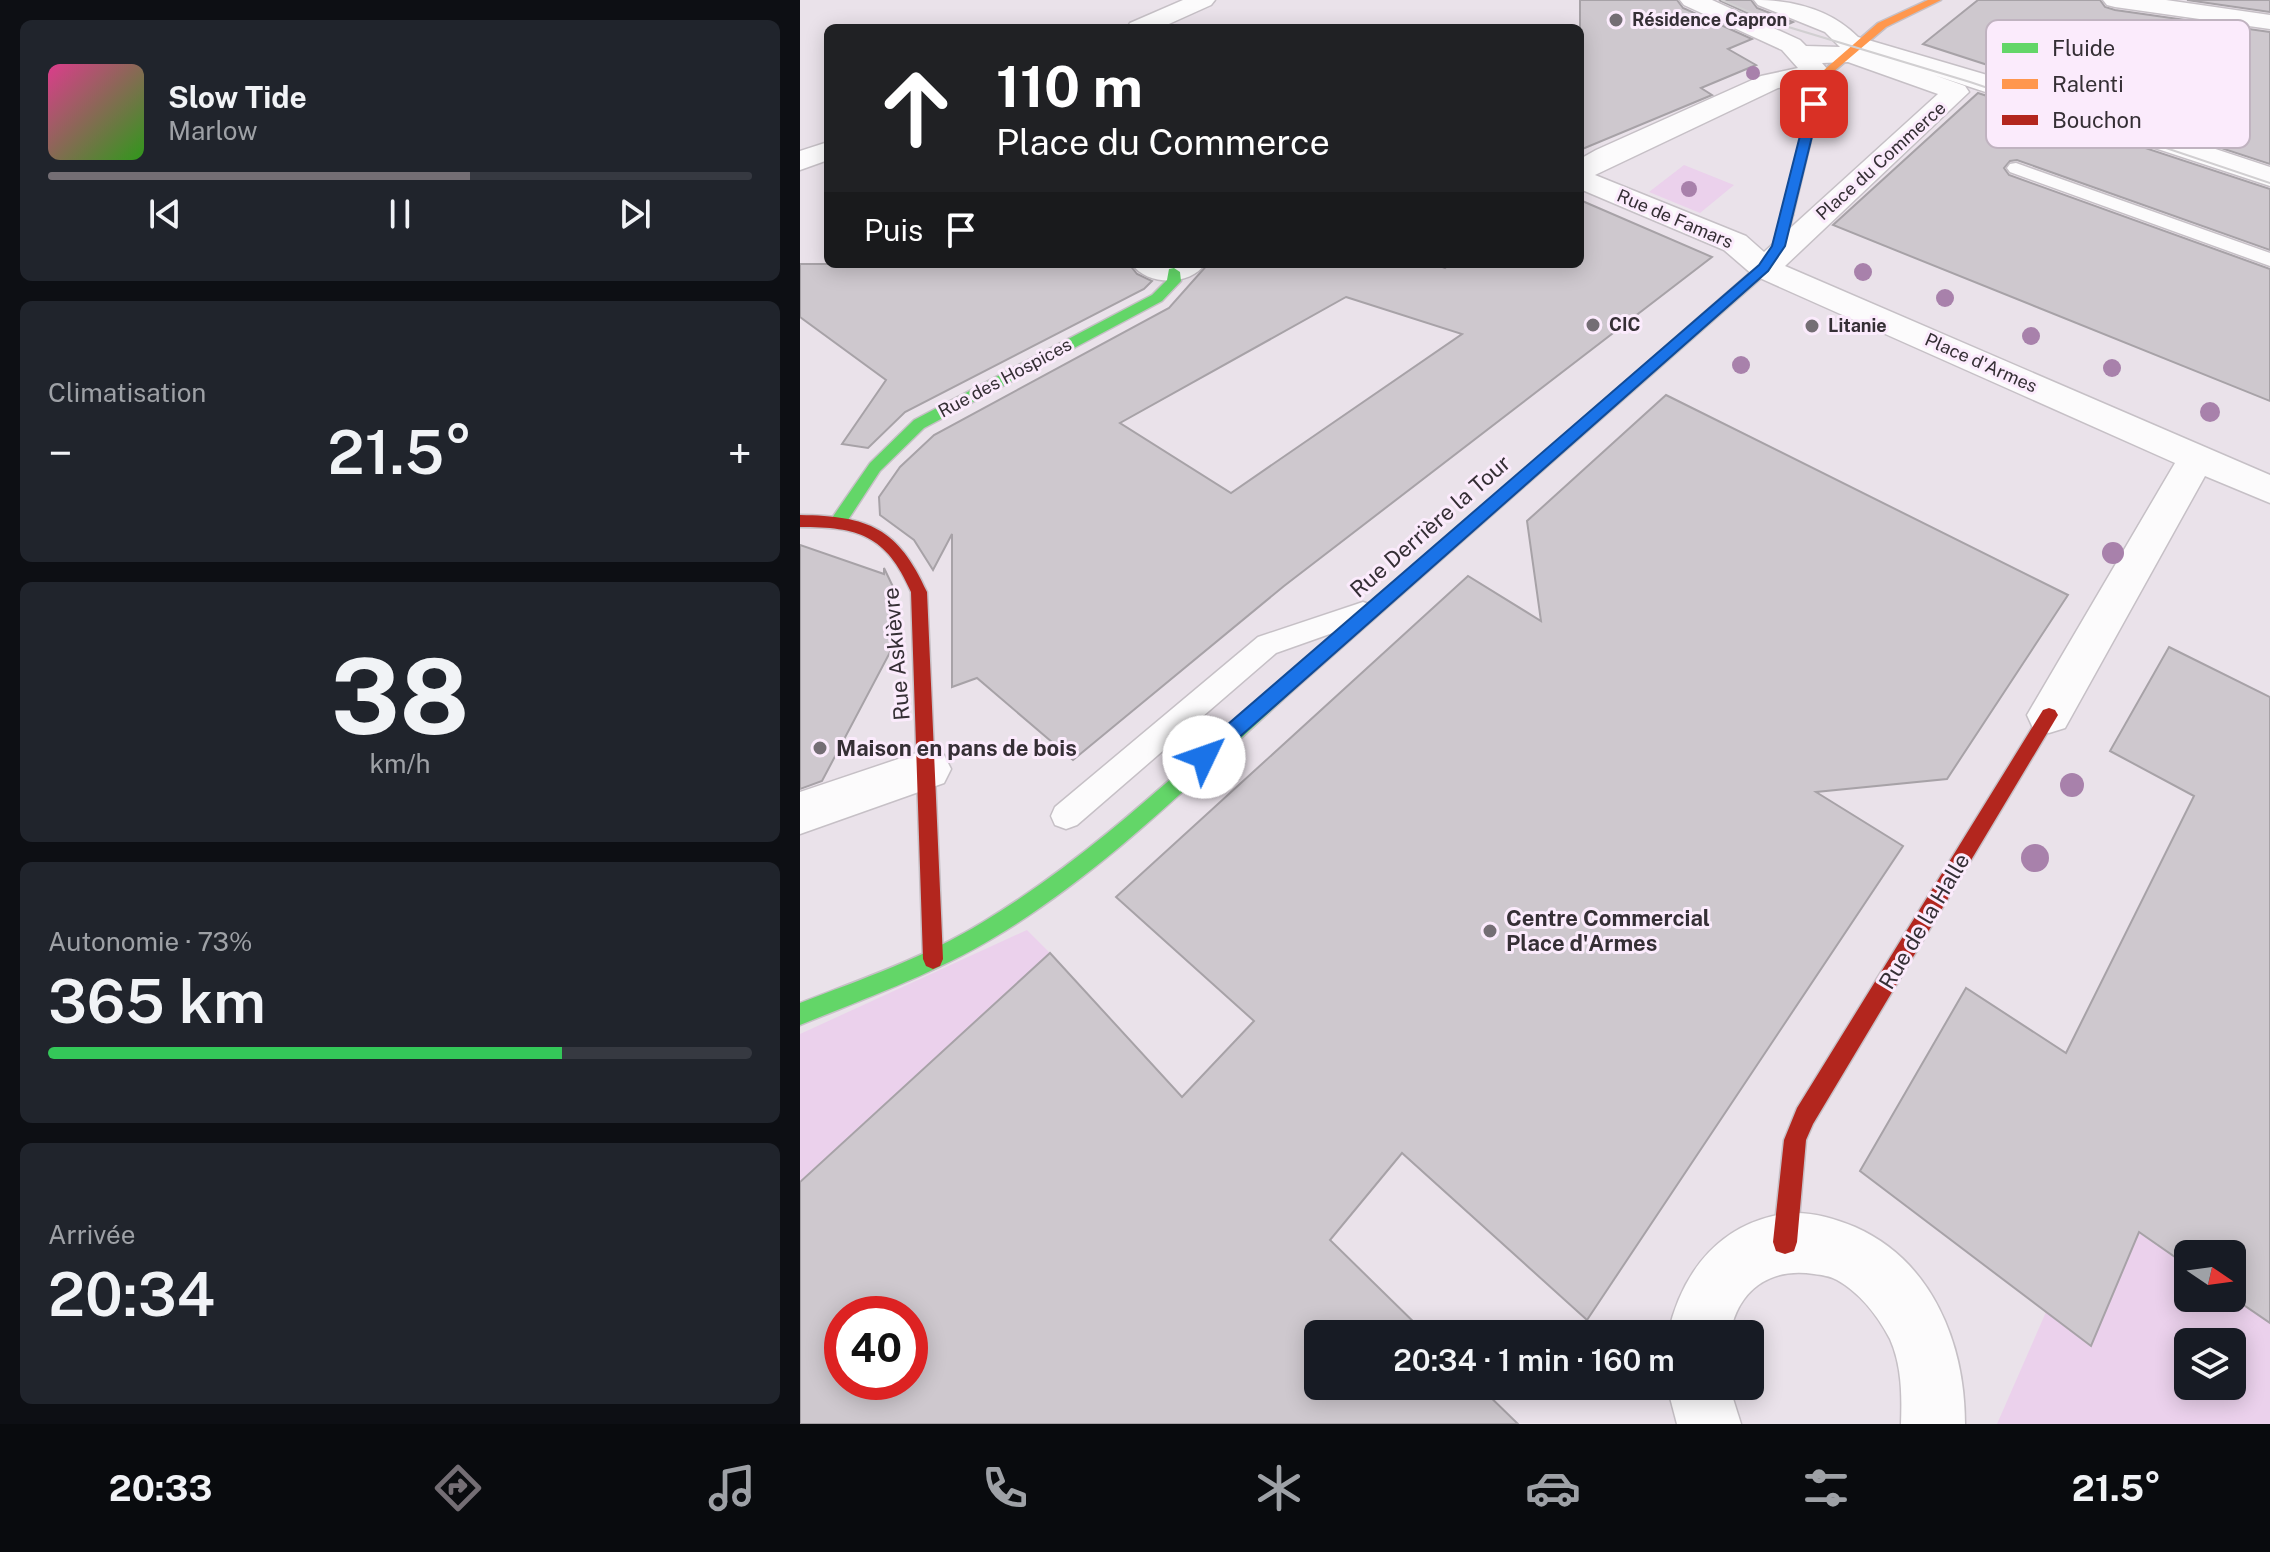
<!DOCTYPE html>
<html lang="fr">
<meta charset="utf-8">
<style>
body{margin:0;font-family:"Public Sans",sans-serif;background:#20242c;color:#f1f3f6;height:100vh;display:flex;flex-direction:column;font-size:30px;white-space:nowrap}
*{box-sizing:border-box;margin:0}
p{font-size:26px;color:#9ea1a6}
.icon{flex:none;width:44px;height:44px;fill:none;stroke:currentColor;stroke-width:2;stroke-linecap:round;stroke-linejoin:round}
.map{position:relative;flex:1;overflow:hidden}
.side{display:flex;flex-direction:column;gap:20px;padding:20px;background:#0d0f14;width:800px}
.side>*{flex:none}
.guide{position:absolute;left:24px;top:24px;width:760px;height:244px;border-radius:12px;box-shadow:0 4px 20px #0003;background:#202124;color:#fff;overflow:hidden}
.needle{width:52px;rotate:103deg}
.fabs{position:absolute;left:1374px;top:1240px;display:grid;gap:16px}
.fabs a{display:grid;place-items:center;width:72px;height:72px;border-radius:12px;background:#171b24;box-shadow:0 4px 20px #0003;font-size:40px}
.speed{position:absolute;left:24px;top:1296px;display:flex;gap:16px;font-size:40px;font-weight:700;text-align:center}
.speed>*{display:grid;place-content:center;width:104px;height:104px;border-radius:50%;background:#171b24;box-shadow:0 4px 20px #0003;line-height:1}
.speed .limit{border:12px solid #d22;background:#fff;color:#111}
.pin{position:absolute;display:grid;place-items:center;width:68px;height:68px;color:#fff;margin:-34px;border-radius:16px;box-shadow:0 4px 12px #0006}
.me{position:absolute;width:88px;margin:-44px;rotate:48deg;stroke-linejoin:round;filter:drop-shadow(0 0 6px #0008)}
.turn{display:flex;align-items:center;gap:28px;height:168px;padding:0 40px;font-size:36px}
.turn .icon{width:104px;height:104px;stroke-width:2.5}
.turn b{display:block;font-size:56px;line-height:68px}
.then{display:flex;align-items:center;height:76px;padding:0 40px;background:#0003;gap:16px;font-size:30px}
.big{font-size:60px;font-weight:600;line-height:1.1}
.side .tile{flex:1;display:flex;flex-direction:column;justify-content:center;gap:12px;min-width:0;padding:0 28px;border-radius:12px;background:#20242c}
.side .dial{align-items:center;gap:0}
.dial b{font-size:104px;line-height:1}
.song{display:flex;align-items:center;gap:24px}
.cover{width:96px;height:96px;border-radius:12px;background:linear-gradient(135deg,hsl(330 70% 55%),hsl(110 70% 35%))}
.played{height:8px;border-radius:4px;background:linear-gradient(90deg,#746e74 60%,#363941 60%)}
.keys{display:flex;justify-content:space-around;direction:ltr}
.heat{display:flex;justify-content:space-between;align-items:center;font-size:44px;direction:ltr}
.charge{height:12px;border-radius:6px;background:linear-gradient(90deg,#34c759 73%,#363941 0)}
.trip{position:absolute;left:504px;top:1320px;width:460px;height:80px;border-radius:12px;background:#171b24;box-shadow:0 4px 20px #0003;font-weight:600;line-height:80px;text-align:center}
.dock{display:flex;height:128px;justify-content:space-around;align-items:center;background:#090b0e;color:#9ea1a6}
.dock .icon{width:56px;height:56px}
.dock .current{color:#746e74}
.dock b{font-size:36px;color:#f1f3f6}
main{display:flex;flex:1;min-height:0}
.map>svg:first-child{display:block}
</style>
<main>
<section class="side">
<div class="tile">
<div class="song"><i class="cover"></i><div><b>Slow Tide</b><p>Marlow</p></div></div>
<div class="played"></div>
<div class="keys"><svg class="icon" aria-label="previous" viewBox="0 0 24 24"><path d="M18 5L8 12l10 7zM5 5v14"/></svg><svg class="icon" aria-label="pause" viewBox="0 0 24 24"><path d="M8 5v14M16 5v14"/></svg><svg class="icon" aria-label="next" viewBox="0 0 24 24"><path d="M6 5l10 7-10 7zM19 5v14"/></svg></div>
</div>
<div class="tile"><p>Climatisation</p>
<div class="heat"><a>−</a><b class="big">21.5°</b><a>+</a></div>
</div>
<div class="tile dial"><b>38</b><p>km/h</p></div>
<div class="tile"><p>Autonomie · 73%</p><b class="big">365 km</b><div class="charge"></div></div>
<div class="tile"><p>Arrivée</p><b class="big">20:34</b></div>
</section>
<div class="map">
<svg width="1470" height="1424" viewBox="0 0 1470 1424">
<rect width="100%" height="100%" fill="#eae2ea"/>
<g fill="#ebd1ec" fill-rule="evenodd">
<path d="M 884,165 L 934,185 L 900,213 L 849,192 Z"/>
<path d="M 227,930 L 250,953 L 0,1181 L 0,1034 Z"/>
<path d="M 1339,1232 L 1388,1266 L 1388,1298 L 1432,1297 L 1470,1323 L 1470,1424 L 1197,1424 L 1246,1312 L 1292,1345 ZM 1388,1342 L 1432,1342 L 1432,1386 L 1388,1386 Z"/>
</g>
<g fill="#cec8ce" stroke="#a7a2a7" stroke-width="2" fill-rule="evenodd">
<path d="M 780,0 L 877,0 L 883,8 L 952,39 L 928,49 L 956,65 L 901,88 L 912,95 L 780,150 Z"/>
<path d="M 919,0 L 951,0 L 957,8 L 993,22 L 980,28 Z"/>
<path d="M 1178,0 L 1300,0 L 1305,7 L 1315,10 L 1470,32 L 1470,164 L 1198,75 L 1203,70 L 1123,44 Z"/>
<path d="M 1387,0 L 1470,0 L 1470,12 Z"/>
<path d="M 1178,93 L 1470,189 L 1470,250 L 1217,160 L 1210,161 L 1204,168 L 1209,175 L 1470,269 L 1470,401 L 1033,225 Z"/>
<path d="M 780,200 L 912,257 L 484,586 L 273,760 L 177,678 L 152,687 L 152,534 L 133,570 L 114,540 L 80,515 L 79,497 L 100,467 L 134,435 L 369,308 L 408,264 L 635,264 L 645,268 L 649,264 L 780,264 ZM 546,297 L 662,334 L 431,493 L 320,423 Z"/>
<path d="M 0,264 L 329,264 L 337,274 L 352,281 L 344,289 L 105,412 L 68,448 L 42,444 L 86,380 L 0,317 Z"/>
<path d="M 866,395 L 1268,595 L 1147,779 L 1016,792 L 1103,846 L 787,1320 L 602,1153 L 530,1240 L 626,1334 L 518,1334 L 518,1386 L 679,1386 L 718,1424 L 0,1424 L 0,1182 L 250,953 L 382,1097 L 454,1021 L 316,897 L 668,576 L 741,621 L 727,521 ZM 42,1314 L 110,1314 L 110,1382 L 42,1382 Z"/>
<path d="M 0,545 L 84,574 L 84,568 L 96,593 L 97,639 L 22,781 L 0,789 Z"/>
<path d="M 1369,647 L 1470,697 L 1470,1323 L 1432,1297 L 1432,1254 L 1388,1254 L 1388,1266 L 1339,1232 L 1291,1346 L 1060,1171 L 1166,988 L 1266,1053 L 1394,796 L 1310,751 Z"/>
</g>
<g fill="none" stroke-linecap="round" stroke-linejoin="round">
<g stroke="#c6c0c6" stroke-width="3">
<g id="lane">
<path d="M 1216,163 L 1470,253 L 1470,266 L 1210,172 L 1207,168 L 1210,164 Z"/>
<path d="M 563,602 L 572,605 L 576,612 L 572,619 L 476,653 L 277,825 L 266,829 L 255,825 L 251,816 L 255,807 L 458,637 Z"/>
</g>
</g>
<g stroke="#c6c0c6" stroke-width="3">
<g id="street">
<path d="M 383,0 L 415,0 L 411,5 L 360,28 L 327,28 L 330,23 Z"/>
<path d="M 880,0 L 912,0 L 1000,40 L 1006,46 L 1040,47 L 1025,32 L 958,5 L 954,0 C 992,0 1030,9 1058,37 L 1221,85 L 1470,167 L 1470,186 L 1134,75 L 1165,86 L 1169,92 L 985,266 L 1470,475 L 1470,503 L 1405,476 L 1265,728 L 1249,733 L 1233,728 L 1227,715 L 1375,463 L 953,275 L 924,250 L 780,189 L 780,159 L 796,150 L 961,76 L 998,68 L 982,50 L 884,5 ZM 1048,62 L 1138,94 L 964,252 L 946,236 L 795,175 L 978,88 L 1030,83 L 1034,77 L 1022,63 Z"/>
<path d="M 1303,0 L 1366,0 L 1470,15 L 1470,29 L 1315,7 L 1307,5 Z"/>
<path d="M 28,142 L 28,160 L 0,170 L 0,151 Z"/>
<path d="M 332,264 L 405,264 C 390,286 347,286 332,264 Z"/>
<path d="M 128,749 L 144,755 L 151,769 L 144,783 L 0,834 L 0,792 Z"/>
<path d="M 990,1213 C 1013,1212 1034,1218 1055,1227 C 1132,1261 1165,1343 1165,1424 L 1101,1424 C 1102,1396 1102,1366 1090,1339 C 1078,1316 1060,1293 1037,1280 C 1030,1276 1022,1275 1014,1274 C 970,1267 938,1290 930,1334 L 868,1334 C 882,1270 922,1221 990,1213 Z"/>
<path d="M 867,1386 L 929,1386 L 941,1424 L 877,1424 Z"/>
</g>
</g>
<g stroke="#c6c0c6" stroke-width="3">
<g id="fast">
<path d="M 987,211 L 993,215 L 985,246 L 969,271 L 727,484 L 717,484 L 717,476 L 959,265 L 973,246 L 981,215 Z"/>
<path d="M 374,268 L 380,272 L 381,281 L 362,301 L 124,428 L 80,471 L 46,523 L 34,523 L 32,519 L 34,515 L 70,463 L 114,420 L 352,295 L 367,280 L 369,269 Z"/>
<path d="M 490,676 L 496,678 L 499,683 L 496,688 C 400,774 307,870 195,937 C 134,974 66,998 0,1025 L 0,1003 C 62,979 126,957 183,922 C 294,855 387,763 484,678 Z"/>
</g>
</g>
<g stroke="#c6c0c6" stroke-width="3">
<g id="slow">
<path d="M 1128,0 L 1141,0 L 1086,27 L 1026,78 L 993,215 L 983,218 L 981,215 L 1016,77 L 1078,23 Z"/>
<path d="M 722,475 L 727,476 L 727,484 L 496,688 L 484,688 L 481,683 L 484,678 L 717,476 Z"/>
</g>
</g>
<g stroke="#c6c0c6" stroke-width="3">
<g id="jam">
<path d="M 0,515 C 69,516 98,528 127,592 L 143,959 L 140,966 L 133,969 L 126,966 L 123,959 L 111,592 C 86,535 59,527 0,527 Z"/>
<path d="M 1249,708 L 1255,710 L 1258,715 L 1255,720 L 1013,1124 L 1006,1140 L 997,1242 L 994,1251 L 985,1254 L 976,1251 L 973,1242 L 984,1140 L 997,1108 L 1243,710 Z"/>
</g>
</g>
<use href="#lane" fill="#fcfbfc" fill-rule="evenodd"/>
<use href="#street" fill="#fcfbfc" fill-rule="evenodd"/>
<use href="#fast" fill="#63d668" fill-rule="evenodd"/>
<use href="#slow" fill="#ff974d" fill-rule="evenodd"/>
<use href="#jam" fill="#b3261e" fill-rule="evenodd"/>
<path stroke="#d1cfd1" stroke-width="2" d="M 922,0 L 975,23 L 1170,82 L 1470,183"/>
</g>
<g fill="#a881ab">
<circle cx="953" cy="73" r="7"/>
<circle cx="889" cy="189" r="8"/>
<circle cx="1063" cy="272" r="9"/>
<circle cx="1145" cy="298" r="9"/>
<circle cx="1231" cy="336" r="9"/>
<circle cx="941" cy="365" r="9"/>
<circle cx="1312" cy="368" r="9"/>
<circle cx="1410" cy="412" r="10"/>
<circle cx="1313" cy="553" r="11"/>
<circle cx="1272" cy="785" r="12"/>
<circle cx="1235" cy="858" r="14"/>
</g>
<path fill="#1a73e8" stroke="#114b97" stroke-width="2" d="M 1014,100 L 1020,104 L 985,246 L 968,271 L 410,763 L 397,763 L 394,757 L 397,751 L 959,265 L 972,246 L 1008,104 Z"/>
<g fill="#746e74" stroke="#fbebfc" stroke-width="3">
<circle cx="816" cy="20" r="8"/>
<circle cx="793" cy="325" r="8"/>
<circle cx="1012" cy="326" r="8"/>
<circle cx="20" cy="748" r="8"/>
<circle cx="690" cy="931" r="8"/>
</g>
<g text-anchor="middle" stroke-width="6" stroke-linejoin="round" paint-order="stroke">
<g font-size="18" font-weight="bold" fill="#352f35" stroke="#fbebfc" text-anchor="start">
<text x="832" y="26">Résidence Capron</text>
<text x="809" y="331">CIC</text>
<text x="1028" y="332">Litanie</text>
</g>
<g font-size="18" fill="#352f35" stroke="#fbebfc">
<text transform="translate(1081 161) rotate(-42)" y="6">Place du Commerce</text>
<text transform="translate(875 219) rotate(23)" y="6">Rue de Famars</text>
<text transform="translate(1181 363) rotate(24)" y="6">Place d'Armes</text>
<text transform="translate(205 378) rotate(-28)" y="6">Rue des Hospices</text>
</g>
<g font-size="22" fill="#352f35" stroke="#fbebfc">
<text transform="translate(630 526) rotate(-41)" y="8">Rue Derrière la Tour</text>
<text transform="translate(96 654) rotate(-95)" y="8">Rue Askièvre</text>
<text transform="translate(1124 921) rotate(-59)" y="8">Rue de la Halle</text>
</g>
<g font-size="22" font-weight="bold" fill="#352f35" stroke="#fbebfc" text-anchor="start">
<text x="36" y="756">Maison en pans de bois</text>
<text x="706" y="926">Centre Commercial<tspan x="706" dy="25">Place d'Armes</tspan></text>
</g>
</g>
<rect x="1186" y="20" width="264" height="128" rx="12" fill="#fbebfc" stroke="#c0b3c0" stroke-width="2"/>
<rect x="1202" y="43" width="36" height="10" fill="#63d668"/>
<rect x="1202" y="79" width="36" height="10" fill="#ff974d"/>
<rect x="1202" y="115" width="36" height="10" fill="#b3261e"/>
<g font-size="22" fill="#352f35">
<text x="1252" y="56">Fluide</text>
<text x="1252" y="92">Ralenti</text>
<text x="1252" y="128">Bouchon</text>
</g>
</svg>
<div class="fabs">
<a><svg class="needle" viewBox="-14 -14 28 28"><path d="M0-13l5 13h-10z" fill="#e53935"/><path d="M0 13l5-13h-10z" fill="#9ea1a6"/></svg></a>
<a><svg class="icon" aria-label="layers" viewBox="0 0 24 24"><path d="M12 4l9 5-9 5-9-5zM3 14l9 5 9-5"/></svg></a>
</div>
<div class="speed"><div class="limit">40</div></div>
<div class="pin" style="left:1014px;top:104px;background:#d93025"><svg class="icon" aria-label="arrive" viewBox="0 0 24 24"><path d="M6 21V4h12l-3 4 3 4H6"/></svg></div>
<svg class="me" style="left:404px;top:757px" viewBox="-20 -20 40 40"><circle r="19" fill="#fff"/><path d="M0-13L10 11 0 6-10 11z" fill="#1a73e8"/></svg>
<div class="trip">20:34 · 1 min · 160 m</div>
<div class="guide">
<div class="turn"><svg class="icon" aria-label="ahead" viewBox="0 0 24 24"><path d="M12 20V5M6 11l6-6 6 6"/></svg><div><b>110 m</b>Place du Commerce</div></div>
<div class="then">Puis<svg class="icon" aria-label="arrive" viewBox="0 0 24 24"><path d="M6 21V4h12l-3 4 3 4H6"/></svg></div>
</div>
</div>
</main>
<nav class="dock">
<b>20:33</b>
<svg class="icon current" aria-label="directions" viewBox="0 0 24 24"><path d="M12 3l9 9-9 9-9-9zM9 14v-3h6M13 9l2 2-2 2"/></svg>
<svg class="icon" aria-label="music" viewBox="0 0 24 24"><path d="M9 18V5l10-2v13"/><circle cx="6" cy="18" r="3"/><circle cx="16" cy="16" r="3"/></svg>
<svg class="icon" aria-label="phone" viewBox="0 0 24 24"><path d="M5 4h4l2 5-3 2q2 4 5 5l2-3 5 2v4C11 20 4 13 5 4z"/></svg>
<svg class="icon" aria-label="climate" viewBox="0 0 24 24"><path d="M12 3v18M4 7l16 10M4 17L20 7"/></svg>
<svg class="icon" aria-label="car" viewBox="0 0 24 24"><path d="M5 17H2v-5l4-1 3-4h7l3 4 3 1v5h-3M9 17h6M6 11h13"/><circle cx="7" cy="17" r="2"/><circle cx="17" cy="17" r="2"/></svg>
<svg class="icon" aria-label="filters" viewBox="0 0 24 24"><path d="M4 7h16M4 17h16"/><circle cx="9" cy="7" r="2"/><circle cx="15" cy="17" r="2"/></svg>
<b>21.5°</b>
</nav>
